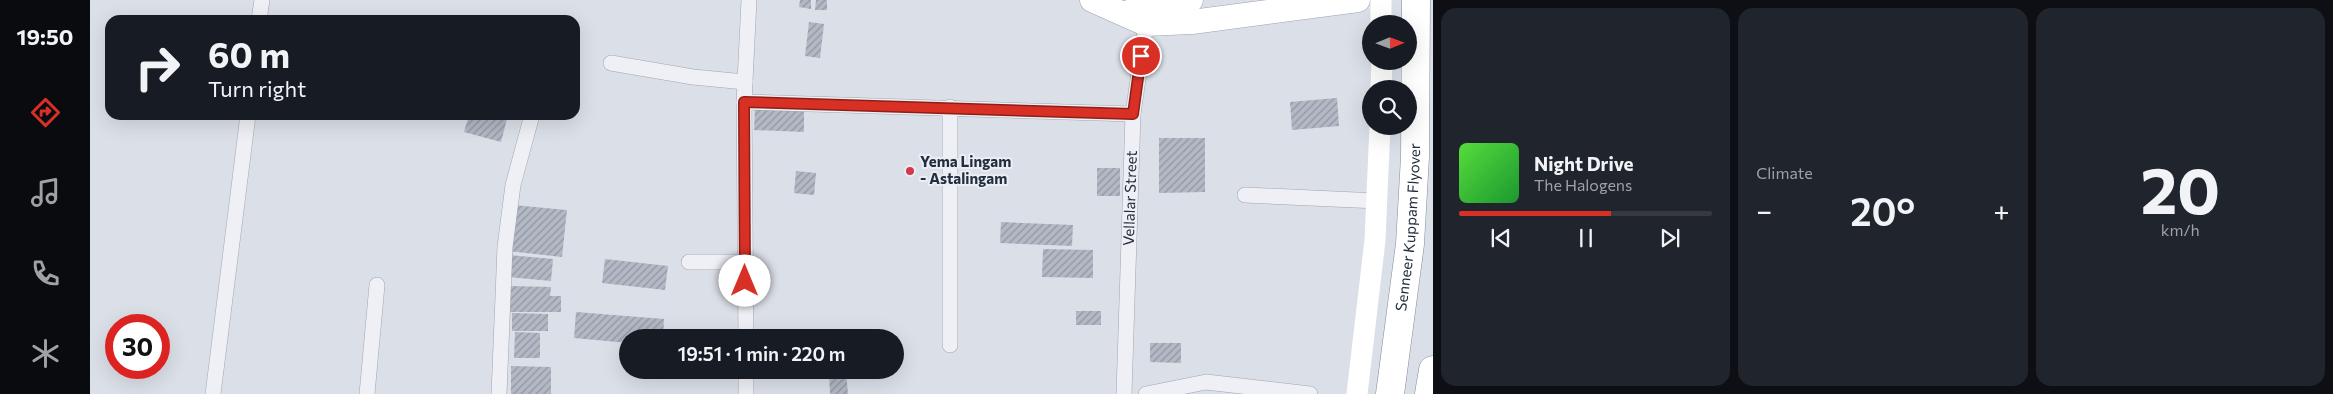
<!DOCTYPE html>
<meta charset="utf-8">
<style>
body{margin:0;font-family:Commissioner,sans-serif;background:#20242c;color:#f1f3f6;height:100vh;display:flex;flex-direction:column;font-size:19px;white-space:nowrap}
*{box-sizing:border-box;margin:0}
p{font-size:16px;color:#9ea1a6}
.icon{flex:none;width:28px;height:28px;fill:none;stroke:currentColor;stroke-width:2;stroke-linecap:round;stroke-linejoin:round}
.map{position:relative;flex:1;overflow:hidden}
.details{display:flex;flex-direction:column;gap:8px;padding:8px;background:#0d0f14;width:900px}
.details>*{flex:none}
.hud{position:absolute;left:15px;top:15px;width:475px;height:105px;border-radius:15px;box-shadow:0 5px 20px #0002;background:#171b24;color:#f1f3f6;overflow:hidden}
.needle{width:32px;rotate:89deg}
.buttons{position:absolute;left:1272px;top:15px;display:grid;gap:10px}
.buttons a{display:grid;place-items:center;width:55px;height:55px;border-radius:50%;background:#171b24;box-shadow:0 5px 20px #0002;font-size:25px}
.speed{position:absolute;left:15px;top:314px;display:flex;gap:10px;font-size:25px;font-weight:700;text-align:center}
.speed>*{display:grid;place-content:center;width:65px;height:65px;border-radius:50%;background:#171b24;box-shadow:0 5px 20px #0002;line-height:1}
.speed .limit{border:8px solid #d22;background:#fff;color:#111}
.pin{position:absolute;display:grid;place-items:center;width:42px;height:42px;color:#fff;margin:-21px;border:2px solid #fff;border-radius:50%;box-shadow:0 1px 5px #0007}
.me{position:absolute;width:55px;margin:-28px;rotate:0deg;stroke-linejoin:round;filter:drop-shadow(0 0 4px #0008)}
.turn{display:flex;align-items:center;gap:18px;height:105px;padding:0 20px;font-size:22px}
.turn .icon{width:65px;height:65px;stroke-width:2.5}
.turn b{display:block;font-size:35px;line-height:42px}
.big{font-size:38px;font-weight:600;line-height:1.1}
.details .widget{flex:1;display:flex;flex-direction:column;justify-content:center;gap:8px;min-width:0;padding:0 18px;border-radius:15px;background:#20242c}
.details .dial{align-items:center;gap:0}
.dial b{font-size:65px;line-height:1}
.song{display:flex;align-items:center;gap:15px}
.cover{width:60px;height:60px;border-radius:8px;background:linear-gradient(135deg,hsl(110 70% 55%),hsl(130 70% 35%))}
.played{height:5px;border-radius:2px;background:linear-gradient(90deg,#d93025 60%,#363941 60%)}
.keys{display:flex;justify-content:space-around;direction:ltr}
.heat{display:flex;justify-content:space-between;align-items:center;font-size:28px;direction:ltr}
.details .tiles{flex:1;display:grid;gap:8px;grid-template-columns:repeat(3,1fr)}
.trip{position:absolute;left:529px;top:329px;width:285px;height:50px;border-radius:25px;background:#171b24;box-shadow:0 5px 20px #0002;font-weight:600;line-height:50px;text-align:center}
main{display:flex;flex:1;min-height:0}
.tabs{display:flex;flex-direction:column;width:90px;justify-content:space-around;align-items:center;background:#090b0e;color:#9ea1a6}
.tabs .icon{width:35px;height:35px}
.tabs .active{color:#d93025}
.tabs b{font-size:22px;color:#f1f3f6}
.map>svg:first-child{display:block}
</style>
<main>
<nav class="tabs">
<b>19:50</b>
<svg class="icon active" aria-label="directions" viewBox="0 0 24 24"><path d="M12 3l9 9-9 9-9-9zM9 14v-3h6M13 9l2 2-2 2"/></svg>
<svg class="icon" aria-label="music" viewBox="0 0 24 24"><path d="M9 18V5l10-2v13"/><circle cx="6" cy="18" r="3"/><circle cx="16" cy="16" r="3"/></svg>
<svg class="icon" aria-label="phone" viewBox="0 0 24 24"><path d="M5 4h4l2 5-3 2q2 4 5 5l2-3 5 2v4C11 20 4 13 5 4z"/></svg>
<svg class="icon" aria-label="climate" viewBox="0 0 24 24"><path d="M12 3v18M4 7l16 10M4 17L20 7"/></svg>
</nav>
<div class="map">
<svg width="1343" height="394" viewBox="0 0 1343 394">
<defs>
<pattern id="building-hatch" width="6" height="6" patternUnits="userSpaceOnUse" patternTransform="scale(1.25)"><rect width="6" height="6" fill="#b2b8c4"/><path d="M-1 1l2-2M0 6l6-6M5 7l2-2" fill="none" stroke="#9196a1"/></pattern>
</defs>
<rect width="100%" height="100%" fill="#dbdfe7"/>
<g fill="url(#building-hatch)">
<path d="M 710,0 L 721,0 L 721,9 L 709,7 Z"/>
<path d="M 726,0 L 737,0 L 737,10 L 725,10 Z"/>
<path d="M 719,22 L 734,24 L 730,58 L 715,56 Z"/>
<path d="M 1247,98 L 1249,126 L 1202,130 L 1200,102 Z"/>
<path d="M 665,107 L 714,109 L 714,132 L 664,130 Z"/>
<path d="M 379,115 L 418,115 L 411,142 L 374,132 Z"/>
<path d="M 1069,138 L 1115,138 L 1115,192 L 1069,193 Z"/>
<rect x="1007" y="168" width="23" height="28"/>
<path d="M 706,171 L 726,173 L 724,195 L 704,193 Z"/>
<path d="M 423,205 L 477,210 L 472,257 L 418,251 Z"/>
<path d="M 911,222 L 983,225 L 982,246 L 910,243 Z"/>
<path d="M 953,249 L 1003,250 L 1003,278 L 952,277 Z"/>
<path d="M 419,255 L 463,259 L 461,281 L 417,277 Z"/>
<path d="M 515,259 L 578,266 L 575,290 L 512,283 Z"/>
<path d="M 419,286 L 461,287 L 460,296 L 471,296 L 471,312 L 419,312 Z"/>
<rect x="986" y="311" width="25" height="14"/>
<path d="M 486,312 L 574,319 L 573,338 L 538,338 L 538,343 L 484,338 Z"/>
<path d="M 422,313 L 458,314 L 458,331 L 422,331 Z"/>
<rect x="661" y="329" width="50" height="9"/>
<rect x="713" y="330" width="47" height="8"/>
<path d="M 425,332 L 450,333 L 450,358 L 424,358 Z"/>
<path d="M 1060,343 L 1091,343 L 1091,363 L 1060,362 Z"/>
<path d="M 421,366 L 461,367 L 461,394 L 421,394 Z"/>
<path d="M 756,371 L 758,394 L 740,394 L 739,372 Z"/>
</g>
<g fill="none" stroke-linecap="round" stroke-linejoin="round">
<g stroke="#a0a6b1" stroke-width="16">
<g id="street">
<path d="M 169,20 L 172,0"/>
<path d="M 521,63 L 603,77 L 655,82"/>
<path d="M 654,102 L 1043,114"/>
<path d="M 860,107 L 860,345"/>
<path d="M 1155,195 L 1288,201"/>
<path d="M 599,262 L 655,262"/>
<path d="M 656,338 L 654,102 L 659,0"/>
<path d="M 656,370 L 656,394"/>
<path d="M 123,394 L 158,115"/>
<path d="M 277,394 L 287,285"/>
<path d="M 409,394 L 415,247 L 423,185 L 442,115"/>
<path id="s1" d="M 1034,394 L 1043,114 L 1057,17"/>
<path d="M 1056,394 L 1116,382 L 1220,394"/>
</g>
</g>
<g stroke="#9aa3b3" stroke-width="25">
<g id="primary">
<path d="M 1002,0 L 1056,24 L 1102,22 L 1268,0"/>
<path d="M 1034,14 L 1059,4 L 1101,0"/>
</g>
</g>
<g stroke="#828c9e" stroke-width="29">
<g id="highway">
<path id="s2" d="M 1300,394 L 1320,244 L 1325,157 L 1326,0"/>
<path d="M 1339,394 L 1343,370"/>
</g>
</g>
<use href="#street" stroke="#eef0f5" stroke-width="15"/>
<g stroke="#fff" stroke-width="21">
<path d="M 1291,0 L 1291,24"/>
<path d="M 1291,89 L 1292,61"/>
<path d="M 1267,394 L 1285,240 L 1290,126"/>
</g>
<use href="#primary" stroke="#fff" stroke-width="24"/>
<use href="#highway" stroke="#fff" stroke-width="28"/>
</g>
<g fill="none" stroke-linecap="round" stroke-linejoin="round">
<g stroke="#8d1f18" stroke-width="12">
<path id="route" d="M 655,281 L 654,102 L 1043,114 L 1051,56"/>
</g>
<use href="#route" stroke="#d93025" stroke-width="9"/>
</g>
<circle fill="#d7354a" stroke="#eaeef5" stroke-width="2" cx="820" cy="171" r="5"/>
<g text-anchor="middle" stroke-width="4" stroke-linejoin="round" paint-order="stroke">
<g font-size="15" font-weight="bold" fill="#242d3e" stroke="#eaeef5" text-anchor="start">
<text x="830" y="167">Yema Lingam<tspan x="830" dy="17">- Astalingam</tspan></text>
</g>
<g font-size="15" fill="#242d3e" stroke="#eaeef5">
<text dy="5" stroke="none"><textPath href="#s1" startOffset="196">Vellalar Street</textPath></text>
<text dy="5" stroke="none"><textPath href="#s2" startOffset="168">Senneer Kuppam Flyover</textPath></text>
</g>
</g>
</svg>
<div class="buttons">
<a><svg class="needle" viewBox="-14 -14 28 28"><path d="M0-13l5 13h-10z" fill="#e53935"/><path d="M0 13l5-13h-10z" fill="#9ea1a6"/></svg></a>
<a><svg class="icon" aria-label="search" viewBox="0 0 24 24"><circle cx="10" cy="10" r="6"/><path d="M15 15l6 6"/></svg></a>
</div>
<div class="speed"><div class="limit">30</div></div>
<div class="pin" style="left:1051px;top:56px;background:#d93025"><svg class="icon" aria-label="arrive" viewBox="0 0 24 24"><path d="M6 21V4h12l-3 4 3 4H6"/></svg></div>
<svg class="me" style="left:655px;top:281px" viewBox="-20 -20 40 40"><circle r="19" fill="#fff"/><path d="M0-13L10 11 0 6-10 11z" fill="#d93025"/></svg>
<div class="trip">19:51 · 1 min · 220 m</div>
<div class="hud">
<div class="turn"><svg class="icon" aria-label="right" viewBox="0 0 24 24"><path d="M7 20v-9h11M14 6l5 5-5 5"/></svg><div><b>60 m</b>Turn right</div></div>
</div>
</div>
<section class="details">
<div class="tiles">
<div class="widget">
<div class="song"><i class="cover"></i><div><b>Night Drive</b><p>The Halogens</p></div></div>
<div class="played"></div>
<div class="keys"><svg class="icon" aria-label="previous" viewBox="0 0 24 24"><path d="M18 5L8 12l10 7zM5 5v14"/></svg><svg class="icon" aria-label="pause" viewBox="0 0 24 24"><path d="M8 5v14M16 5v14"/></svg><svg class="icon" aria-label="next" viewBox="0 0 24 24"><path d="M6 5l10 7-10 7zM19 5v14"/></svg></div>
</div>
<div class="widget"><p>Climate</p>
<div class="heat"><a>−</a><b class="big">20°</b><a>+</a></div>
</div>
<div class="widget dial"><b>20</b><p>km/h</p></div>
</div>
</section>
</main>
